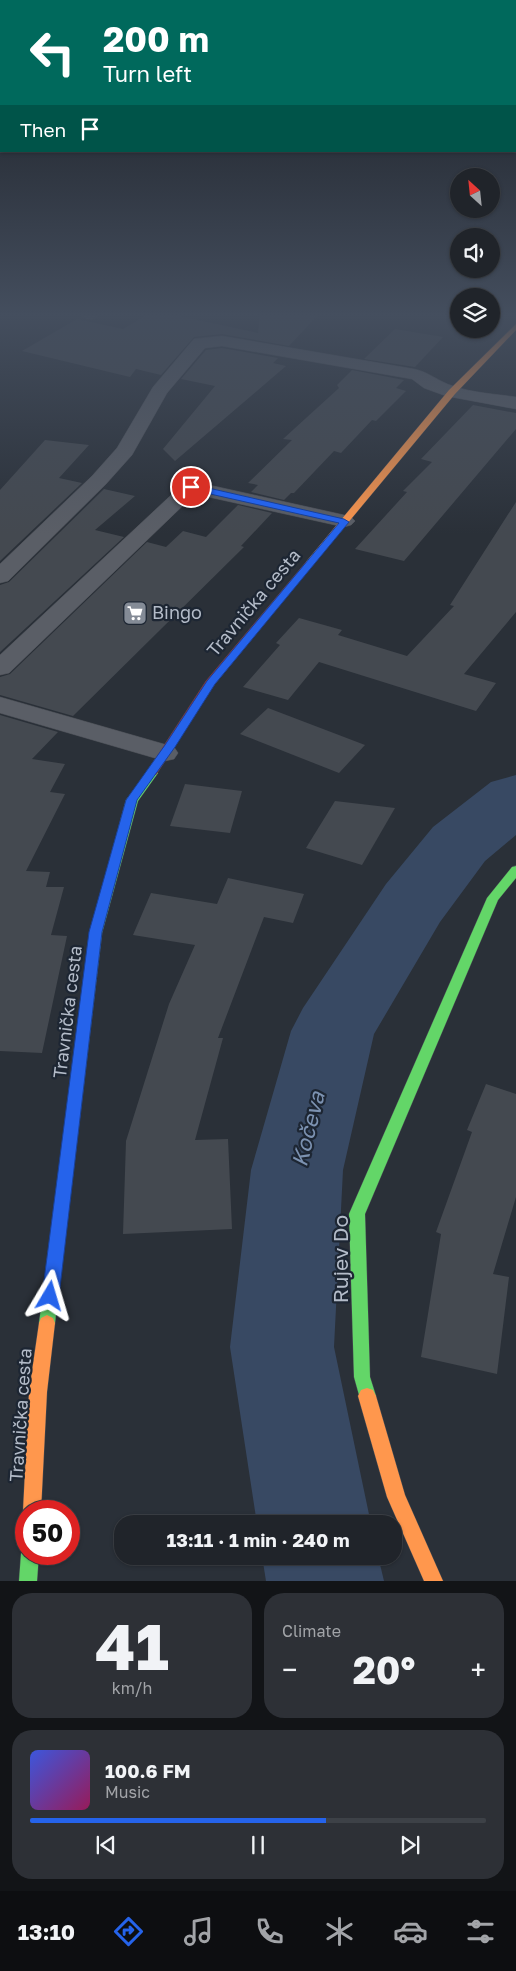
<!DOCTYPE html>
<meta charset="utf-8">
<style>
body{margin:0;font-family:"Golos Text",sans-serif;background:#2d3036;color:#f1f3f6;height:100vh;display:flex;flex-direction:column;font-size:19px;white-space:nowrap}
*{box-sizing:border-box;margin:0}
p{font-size:16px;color:#a2a4a8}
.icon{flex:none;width:28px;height:28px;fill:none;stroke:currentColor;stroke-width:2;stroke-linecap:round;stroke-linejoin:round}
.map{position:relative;height:1581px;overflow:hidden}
.sheet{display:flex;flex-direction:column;gap:12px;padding:12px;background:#121417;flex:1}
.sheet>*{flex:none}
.banner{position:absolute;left:0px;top:0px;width:516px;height:152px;box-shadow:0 1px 4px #0004,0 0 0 1px #3d4147;background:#00695c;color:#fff;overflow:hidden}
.needle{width:32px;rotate:333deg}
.tools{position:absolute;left:450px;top:168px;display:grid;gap:10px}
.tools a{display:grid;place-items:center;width:50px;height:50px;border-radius:50%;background:#20242a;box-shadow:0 1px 4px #0004,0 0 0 1px #3d4147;font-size:25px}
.speed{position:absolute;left:15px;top:1500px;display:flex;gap:10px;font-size:25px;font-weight:700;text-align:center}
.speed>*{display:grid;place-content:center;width:65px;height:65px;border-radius:50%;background:#20242a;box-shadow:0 1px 4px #0004,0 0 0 1px #3d4147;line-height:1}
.speed .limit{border:8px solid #d22;background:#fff;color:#111}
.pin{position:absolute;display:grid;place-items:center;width:42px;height:42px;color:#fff;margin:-21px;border:2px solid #fff;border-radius:50%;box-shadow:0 1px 5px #0007}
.me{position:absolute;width:55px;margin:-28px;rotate:7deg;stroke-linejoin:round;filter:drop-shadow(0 0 4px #0008)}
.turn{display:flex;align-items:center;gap:18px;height:105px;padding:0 20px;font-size:22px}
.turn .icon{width:65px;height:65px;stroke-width:2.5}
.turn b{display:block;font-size:35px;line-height:42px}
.then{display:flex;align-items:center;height:48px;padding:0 20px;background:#0003;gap:10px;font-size:19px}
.big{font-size:38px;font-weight:700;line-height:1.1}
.sheet .widget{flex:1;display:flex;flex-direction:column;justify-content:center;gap:8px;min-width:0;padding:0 18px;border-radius:20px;background:#2d3036}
.sheet .dial{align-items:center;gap:0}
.dial b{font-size:65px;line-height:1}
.song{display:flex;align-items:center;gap:15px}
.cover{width:60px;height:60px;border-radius:8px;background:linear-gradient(135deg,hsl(230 70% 55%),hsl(330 70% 35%))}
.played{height:5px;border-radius:2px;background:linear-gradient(90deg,#2563eb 65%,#3d4147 65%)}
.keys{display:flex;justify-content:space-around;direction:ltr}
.heat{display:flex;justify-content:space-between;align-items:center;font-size:28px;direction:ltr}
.sheet .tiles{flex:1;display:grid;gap:12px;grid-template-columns:1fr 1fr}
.widget:last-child{grid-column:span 2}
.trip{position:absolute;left:114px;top:1515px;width:288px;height:50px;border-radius:20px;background:#20242a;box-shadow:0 1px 4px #0004,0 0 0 1px #3d4147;font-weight:700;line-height:50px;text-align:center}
.menu{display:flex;height:80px;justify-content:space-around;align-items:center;background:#0d0e11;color:#a2a4a8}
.menu .icon{width:35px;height:35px}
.menu .on{color:#2563eb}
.menu b{font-size:22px;color:#f1f3f6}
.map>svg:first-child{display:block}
</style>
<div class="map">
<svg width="516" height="1581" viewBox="0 0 516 1581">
<rect width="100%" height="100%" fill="#2a3038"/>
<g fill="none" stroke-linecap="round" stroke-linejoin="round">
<g fill="#384963" fill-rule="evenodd">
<path d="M 516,775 L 516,835 L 485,861 L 440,922 L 374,1034 L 343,1170 L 334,1347 L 371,1524 L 257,1524 L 230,1347 L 251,1170 L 291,1031 L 303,1008 L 386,884 L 433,827 L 491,782 Z"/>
<path d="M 262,1556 L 378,1556 L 384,1581 L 266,1581 Z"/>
</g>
</g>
<g fill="#444950">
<path d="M 150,313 L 165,313 L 258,333 L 260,313 L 320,313 L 289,346 L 222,334 L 194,337 L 161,375 L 136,369 L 130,377 L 22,351 L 77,319 L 123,329 Z"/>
<path d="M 395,329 L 443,337 L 415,367 L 364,359 Z"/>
<path d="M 222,348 L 278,358 L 273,363 L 286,366 L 175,461 L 163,449 L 215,386 L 181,379 L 206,350 Z"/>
<path d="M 352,370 L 404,380 L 396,388 L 406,391 L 376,421 L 372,420 L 341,453 L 334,451 L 294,493 L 291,493 L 284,500 L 251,492 L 258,485 L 248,483 L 292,440 L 283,439 L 339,388 L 337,385 Z"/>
<path d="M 473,405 L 516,413 L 516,429 L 404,561 L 355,549 L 407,492 L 403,491 L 432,462 L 421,459 Z"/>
<path d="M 45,440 L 89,445 L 59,478 L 82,483 L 0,561 L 0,490 Z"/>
<path d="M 104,489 L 135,496 L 95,530 L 124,537 L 0,652 L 0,585 L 9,582 Z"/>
<path d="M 516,502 L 516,612 L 464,674 L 496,683 L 476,711 L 319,662 L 288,700 L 243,687 L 280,645 L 276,643 L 299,618 L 342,630 L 338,635 L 407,656 L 454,606 L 450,605 Z"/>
<path d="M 238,505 L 272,513 L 241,546 L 244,547 L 73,716 L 0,695 L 0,677 L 10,674 L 147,542 L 166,547 L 183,531 L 206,537 Z"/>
<path d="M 268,708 L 365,745 L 339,773 L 240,734 Z"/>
<path d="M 0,715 L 58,732 L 32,759 L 65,764 L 50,792 L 65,794 L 26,871 L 50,872 L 46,887 L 64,887 L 51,935 L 67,936 L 42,1053 L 0,1051 Z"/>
<path d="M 185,784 L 242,791 L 230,833 L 170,826 Z"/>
<path d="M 335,801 L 395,808 L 362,865 L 306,848 Z"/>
<path d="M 228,878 L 304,894 L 293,923 L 264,917 L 218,1038 L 223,1038 L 195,1140 L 228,1139 L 232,1229 L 123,1234 L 126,1141 L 169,1004 L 195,945 L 133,935 L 151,893 L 217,904 Z"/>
<path d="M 486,1084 L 516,1094 L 516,1197 L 493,1274 L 509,1277 L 497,1374 L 421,1357 L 441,1234 L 436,1232 L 472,1132 L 467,1130 Z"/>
</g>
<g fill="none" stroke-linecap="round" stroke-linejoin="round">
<g stroke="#484c53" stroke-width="1">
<g id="street">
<path d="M 83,313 L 100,313 C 96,319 92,320 84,318 L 82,315 Z"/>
<path d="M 222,336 L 414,369 C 429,372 439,382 453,386 C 473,393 496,394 516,397 L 516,409 L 446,396 L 424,388 L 412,379 L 222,346 L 205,348 L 167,393 L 132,455 L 106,484 L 8,581 L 0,583 L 0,564 L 92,476 L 117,448 L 153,387 L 194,339 Z"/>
<path d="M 191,481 L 344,515 L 351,517 L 355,521 L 351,525 L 344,527 L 195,494 L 9,673 L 0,675 L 0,655 L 184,483 Z"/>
<path d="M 0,697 L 174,747 L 178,753 L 174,759 L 165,761 L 0,713 Z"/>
</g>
</g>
<g stroke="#484c53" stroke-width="1">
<g id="fast">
<path d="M 152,769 L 158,773 L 138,801 L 102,933 L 55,1323 L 53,1328 L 47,1331 L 41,1328 L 39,1323 L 90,933 L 126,800 L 148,771 Z"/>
<path d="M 516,866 L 516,878 L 498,900 L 365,1214 L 370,1377 L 376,1396 L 373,1402 L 367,1404 L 361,1402 L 354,1377 L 349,1214 L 487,898 L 512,867 Z"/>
<path d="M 26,1546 L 26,1554 L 39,1554 L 37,1581 L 19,1581 L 21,1554 L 23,1547 Z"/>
</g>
</g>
<g stroke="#484c53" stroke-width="1">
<g id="slow">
<path d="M 516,324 L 516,330 L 455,394 L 312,566 L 306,566 L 306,562 L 449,390 Z"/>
<path d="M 47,1315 L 53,1318 L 55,1323 L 47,1392 L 41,1511 L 26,1511 L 26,1518 L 23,1511 L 29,1392 L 39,1323 L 41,1318 Z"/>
<path d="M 367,1388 L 373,1390 L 376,1396 L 405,1495 L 443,1581 L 424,1581 L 387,1497 L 358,1396 L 361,1390 Z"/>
</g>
</g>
<g stroke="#484c53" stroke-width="1">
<path id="jam" d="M 309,561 L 314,564 L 312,566 L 214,685 L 156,775 L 148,775 L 146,773 L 206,681 L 306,562 Z"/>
</g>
<use href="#street" fill="#5a5e66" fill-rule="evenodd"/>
<use href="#fast" fill="#63d668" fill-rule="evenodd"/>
<use href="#slow" fill="#ff974d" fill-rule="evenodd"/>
<use href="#jam" fill="#b3261e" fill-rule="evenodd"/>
</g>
<linearGradient id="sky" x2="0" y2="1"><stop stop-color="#171a1f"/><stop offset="0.59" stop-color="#444e5e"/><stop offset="1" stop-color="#444e5e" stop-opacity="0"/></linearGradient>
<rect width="516" height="534" fill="url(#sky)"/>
<path fill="#2563eb" stroke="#184099" d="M 191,484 L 344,519 L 349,522 L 215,684 L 175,747 L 137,800 L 102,932 L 59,1296 L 56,1301 L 50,1303 L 45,1301 L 42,1296 L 89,932 L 126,800 L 165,745 L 207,681 L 339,523 L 188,489 L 188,485 Z"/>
<defs>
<g id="supermarket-square" transform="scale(1.25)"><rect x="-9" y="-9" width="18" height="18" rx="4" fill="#848b96" stroke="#1d2633"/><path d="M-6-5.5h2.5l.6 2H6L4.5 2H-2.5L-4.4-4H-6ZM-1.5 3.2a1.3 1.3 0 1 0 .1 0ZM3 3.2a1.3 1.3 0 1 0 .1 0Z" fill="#fff"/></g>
</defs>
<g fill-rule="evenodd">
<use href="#supermarket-square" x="135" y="613"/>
</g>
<g text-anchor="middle" stroke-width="4.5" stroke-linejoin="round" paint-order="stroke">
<g font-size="18" fill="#b4bcc9" stroke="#1d2633">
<text transform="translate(254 603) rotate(-50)" y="6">Travnička cesta</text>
<text transform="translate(68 1012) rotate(-83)" y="6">Travnička cesta</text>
<text transform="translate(21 1415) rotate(-86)" y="6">Travnička cesta</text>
</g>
<g font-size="18" fill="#b4bcc9" stroke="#1d2633" text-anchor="start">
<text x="152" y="619">Bingo</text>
</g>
<g font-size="21" fill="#b4bcc9" stroke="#1d2633">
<text transform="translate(341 1259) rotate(-90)" y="7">Rujev Do</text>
</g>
<g font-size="22" font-style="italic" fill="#7c92b1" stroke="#1d2633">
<text transform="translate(308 1129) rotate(-76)" y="8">Kočeva</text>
</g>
</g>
</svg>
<div class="tools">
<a><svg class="needle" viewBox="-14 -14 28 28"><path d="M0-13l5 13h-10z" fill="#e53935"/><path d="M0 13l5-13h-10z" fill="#a2a4a8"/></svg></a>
<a><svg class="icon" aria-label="sound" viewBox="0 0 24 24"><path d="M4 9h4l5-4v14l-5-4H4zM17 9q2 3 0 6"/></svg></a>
<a><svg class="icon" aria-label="layers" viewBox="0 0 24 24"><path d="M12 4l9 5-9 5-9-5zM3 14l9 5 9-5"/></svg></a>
</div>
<div class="speed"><div class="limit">50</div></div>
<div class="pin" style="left:191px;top:487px;background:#d93025"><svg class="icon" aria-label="arrive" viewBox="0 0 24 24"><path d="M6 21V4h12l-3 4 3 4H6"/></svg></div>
<svg class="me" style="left:50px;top:1296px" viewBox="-20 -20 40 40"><path d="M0-17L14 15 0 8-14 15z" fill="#2563eb" stroke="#fff" stroke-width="4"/></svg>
<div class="trip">13:11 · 1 min · 240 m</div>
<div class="banner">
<div class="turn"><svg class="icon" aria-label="left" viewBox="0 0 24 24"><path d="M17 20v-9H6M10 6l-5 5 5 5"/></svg><div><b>200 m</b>Turn left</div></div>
<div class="then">Then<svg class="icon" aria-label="arrive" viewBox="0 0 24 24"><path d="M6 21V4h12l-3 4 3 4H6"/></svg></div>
</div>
</div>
<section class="sheet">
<div class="tiles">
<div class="widget dial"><b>41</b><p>km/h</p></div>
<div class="widget"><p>Climate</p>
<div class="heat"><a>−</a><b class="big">20°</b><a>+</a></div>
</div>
<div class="widget">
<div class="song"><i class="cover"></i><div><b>100.6 FM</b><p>Music</p></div></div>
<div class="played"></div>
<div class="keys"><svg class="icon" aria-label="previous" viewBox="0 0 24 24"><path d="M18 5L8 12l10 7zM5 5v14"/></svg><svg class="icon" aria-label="pause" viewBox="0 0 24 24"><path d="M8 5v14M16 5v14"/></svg><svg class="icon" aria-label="next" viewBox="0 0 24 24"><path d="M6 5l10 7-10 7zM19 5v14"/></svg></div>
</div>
</div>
</section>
<nav class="menu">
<b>13:10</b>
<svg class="icon on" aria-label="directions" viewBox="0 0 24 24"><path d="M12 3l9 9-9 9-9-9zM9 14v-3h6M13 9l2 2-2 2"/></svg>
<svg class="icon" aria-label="music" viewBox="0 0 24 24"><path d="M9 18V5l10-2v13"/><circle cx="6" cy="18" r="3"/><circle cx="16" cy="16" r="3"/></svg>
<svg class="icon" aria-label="phone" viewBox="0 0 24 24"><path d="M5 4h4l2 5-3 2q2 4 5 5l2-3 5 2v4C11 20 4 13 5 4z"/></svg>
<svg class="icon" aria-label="climate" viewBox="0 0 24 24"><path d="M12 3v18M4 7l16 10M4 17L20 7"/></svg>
<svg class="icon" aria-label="car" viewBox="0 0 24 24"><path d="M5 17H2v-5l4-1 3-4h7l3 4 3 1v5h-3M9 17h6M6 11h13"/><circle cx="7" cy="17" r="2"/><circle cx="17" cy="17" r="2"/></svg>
<svg class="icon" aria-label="filters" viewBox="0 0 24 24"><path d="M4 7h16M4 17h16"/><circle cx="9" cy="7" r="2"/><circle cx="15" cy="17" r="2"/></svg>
</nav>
